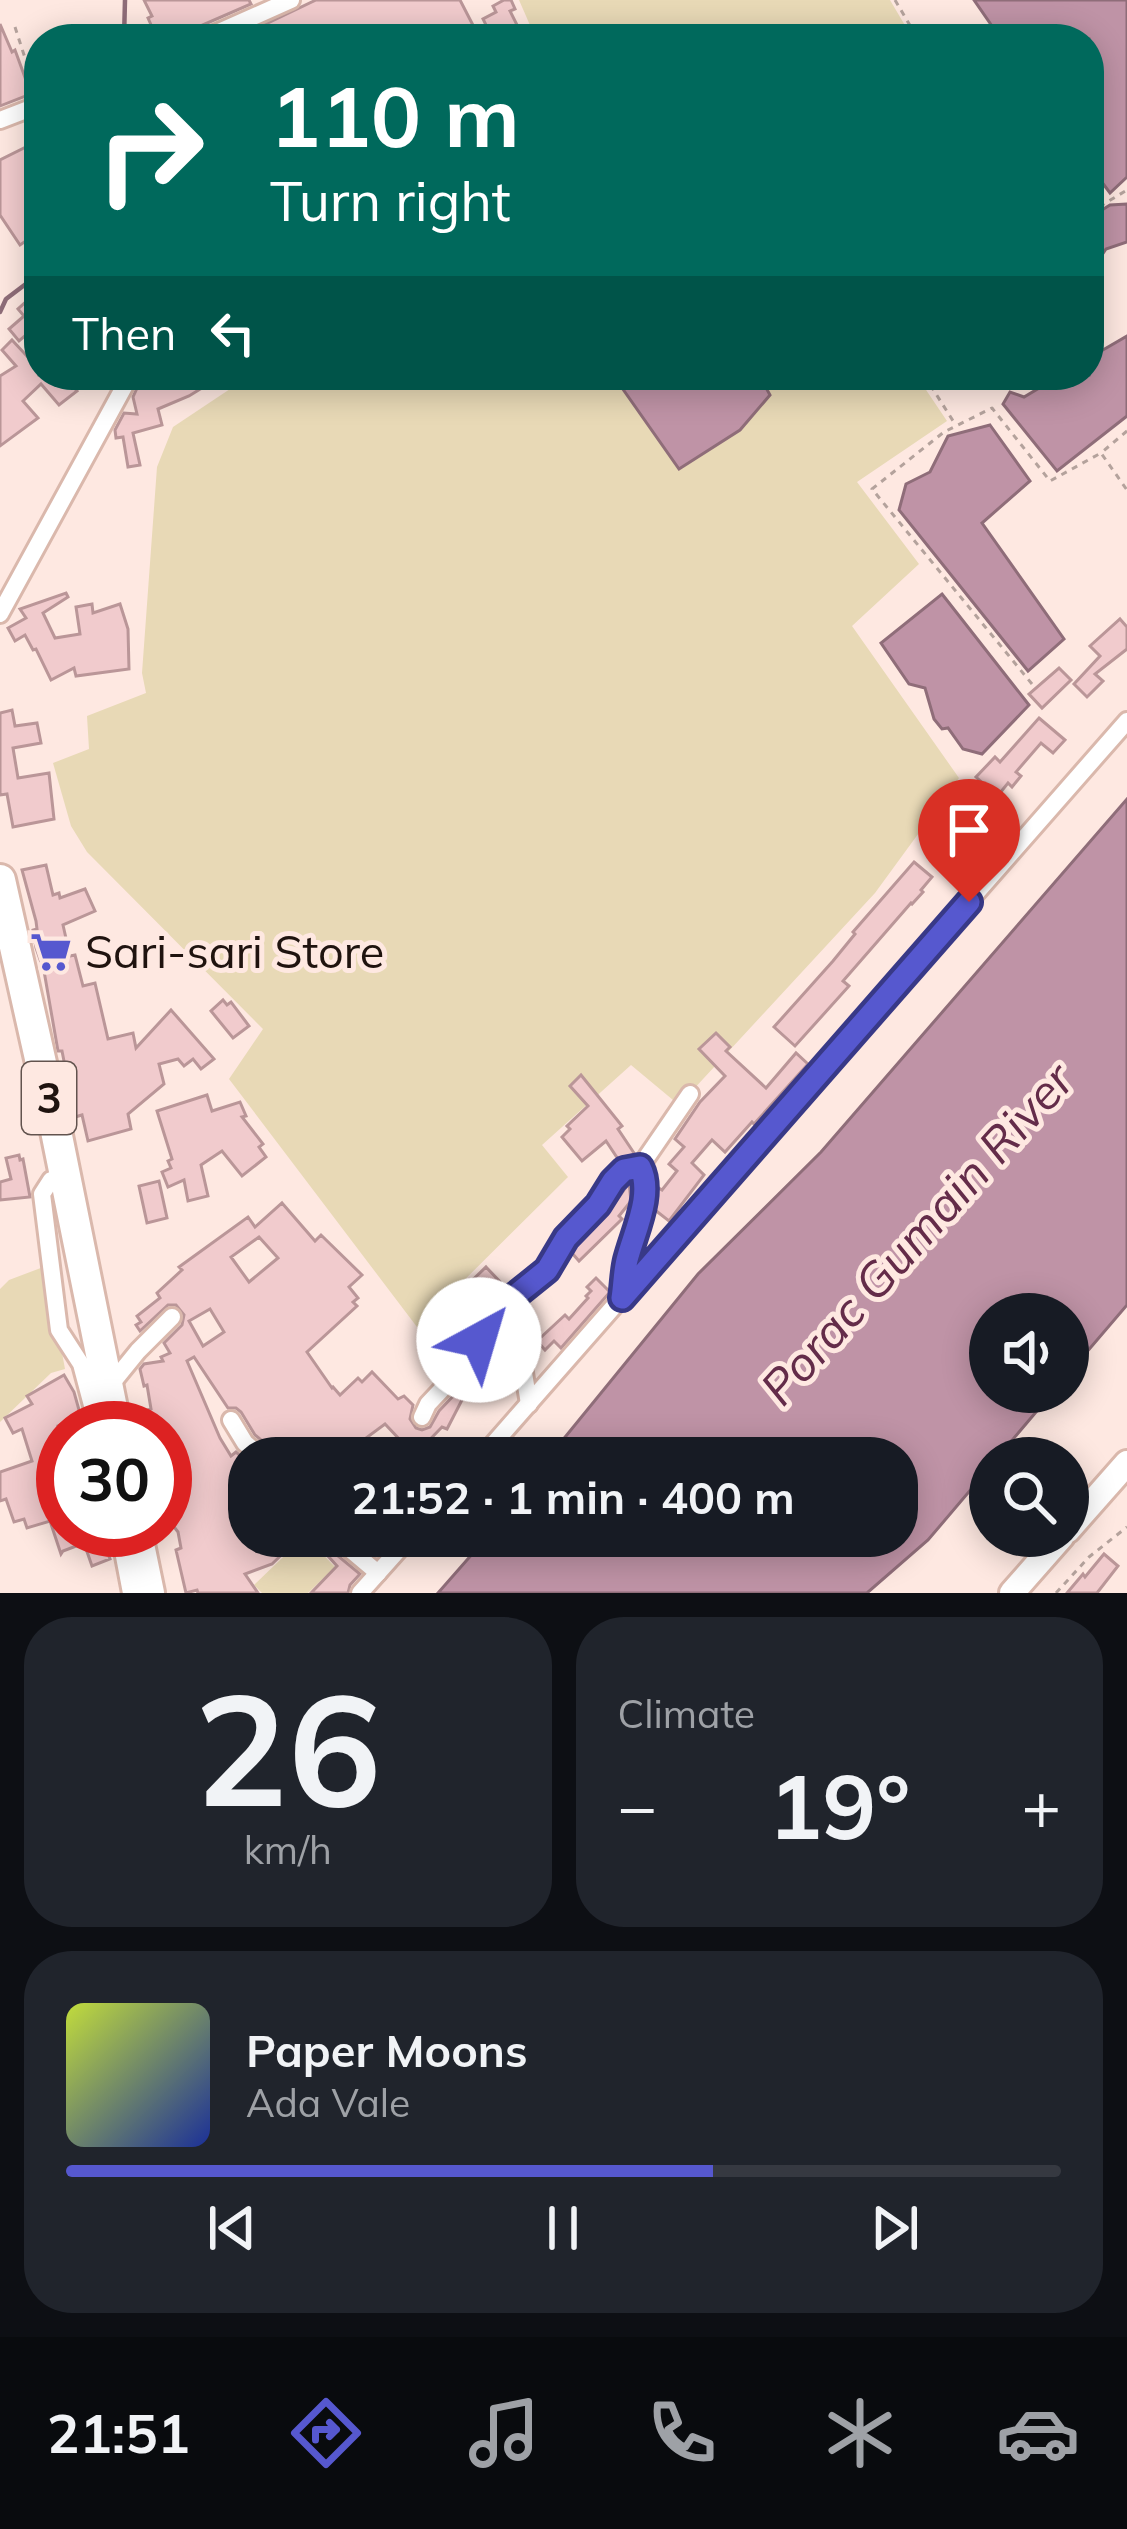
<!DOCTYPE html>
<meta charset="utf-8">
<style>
body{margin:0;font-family:Mulish,sans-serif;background:#20242c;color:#f1f3f6;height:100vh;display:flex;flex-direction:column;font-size:45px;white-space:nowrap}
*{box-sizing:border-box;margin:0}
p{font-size:39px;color:#9ea1a6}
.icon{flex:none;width:66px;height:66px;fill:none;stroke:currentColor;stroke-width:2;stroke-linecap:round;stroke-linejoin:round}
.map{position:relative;height:1593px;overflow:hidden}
.panel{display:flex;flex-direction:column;gap:24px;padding:24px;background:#0d0f14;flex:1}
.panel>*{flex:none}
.top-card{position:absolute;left:24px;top:24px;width:1080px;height:366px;border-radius:48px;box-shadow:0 6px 30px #0003;background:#00695c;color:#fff;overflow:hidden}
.tools{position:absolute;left:969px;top:1293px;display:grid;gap:24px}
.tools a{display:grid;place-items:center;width:120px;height:120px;border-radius:50%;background:#171b24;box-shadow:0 6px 30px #0003;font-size:60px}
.speed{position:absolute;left:36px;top:1401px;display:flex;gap:24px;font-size:60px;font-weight:700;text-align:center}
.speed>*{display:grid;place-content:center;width:156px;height:156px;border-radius:50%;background:#171b24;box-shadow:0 6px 30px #0003;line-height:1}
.speed .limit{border:18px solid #d22;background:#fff;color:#111}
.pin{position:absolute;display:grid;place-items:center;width:102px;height:102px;color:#fff;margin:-123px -51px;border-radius:50% 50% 50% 0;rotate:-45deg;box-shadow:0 0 12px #0007}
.pin .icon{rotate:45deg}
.me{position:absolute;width:132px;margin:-66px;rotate:39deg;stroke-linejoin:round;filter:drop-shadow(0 0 9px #0008)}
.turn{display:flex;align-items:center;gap:42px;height:252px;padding:0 48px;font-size:54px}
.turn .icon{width:156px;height:156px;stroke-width:2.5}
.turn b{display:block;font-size:84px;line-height:102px}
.then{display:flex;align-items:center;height:114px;padding:0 48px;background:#0003;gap:24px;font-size:45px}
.big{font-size:90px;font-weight:700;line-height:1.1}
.panel .widget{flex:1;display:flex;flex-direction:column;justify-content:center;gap:18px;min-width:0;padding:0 42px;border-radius:48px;background:#20242c}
.panel .dial{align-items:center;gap:0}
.dial b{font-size:156px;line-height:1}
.song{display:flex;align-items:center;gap:36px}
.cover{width:144px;height:144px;border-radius:18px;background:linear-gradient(135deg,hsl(70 70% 55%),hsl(230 70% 35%))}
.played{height:12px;border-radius:6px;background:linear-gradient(90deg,#5658cf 65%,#363941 65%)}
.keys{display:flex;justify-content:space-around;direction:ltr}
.heat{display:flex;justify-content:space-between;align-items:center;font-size:66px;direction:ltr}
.panel .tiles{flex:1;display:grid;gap:24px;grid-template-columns:1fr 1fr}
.widget:last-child{grid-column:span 2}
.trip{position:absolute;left:228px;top:1437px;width:690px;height:120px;border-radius:48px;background:#171b24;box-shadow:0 6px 30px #0003;font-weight:700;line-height:120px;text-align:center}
.tabs{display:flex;height:192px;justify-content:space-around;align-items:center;background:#090b0e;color:#9ea1a6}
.tabs .icon{width:84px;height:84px}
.tabs .on{color:#5658cf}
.tabs b{font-size:54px;color:#f1f3f6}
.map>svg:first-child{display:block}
</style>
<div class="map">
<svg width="1127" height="1593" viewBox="0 0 1127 1593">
<rect width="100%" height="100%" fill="#fee8e1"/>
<g fill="#e8d9b6">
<path d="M 519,0 L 890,0 L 913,39 L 536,39 Z"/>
<path d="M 251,375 L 613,375 L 679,469 L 740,430 L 770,396 L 759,375 L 916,375 L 947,421 L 857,482 L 919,564 L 852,626 L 959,778 L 875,893 L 679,1105 L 631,1065 L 542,1145 L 568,1177 L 417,1327 L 229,1079 L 263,1029 L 87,852 L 71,826 L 53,763 L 89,749 L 87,716 L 146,693 L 142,673 L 157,467 L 173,427 Z"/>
<path d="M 46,1266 L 65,1369 L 51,1373 L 0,1422 L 0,1289 L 9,1280 Z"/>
<path d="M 305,1536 L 335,1567 L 308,1593 L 262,1593 L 254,1585 Z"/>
</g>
<g fill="#bf93a6" stroke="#8f6d79" stroke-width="3">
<path d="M 974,0 L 1127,0 L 1127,177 L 1110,193 L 1089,165 L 1089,39 L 1001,39 Z"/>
<path d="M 1127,204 L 1127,242 L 1106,249 L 1089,274 L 1089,218 L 1110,205 Z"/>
<path d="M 1127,336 L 1127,416 L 1057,471 L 1003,404 L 1010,392 L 1024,397 L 1061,375 L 1089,375 L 1089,358 Z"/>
<path d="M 613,375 L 759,375 L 770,395 L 740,430 L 679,469 Z"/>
<path d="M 990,425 L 1030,481 L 982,523 L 1064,639 L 1028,671 L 899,510 L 906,484 L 930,472 L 948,436 Z"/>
<path d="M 942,594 L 1029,705 L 982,754 L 963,749 L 948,728 L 942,729 L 934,719 L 925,688 L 909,684 L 881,643 Z"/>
<path d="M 1127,799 L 1127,1305 L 1068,1374 L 1068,1314 L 990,1314 L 990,1392 L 1053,1392 L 997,1458 L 990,1458 L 990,1467 L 928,1540 L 867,1593 L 438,1593 L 488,1536 L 897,1536 L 897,1458 L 548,1458 L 698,1274 L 821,1152 Z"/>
</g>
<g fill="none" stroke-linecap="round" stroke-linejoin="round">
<g stroke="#8f6d79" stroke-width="4.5">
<path d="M 124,39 L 125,0"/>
<path d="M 0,312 L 6,299 L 39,274"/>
</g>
</g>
<g fill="#f1cbcd" stroke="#ba9698" stroke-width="3" fill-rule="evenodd">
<path d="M 144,0 L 249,0 L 251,4 L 198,27 L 190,39 L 127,39 L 152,27 L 148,18 L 152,16 Z"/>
<path d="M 316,0 L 460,0 L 477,33 L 467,39 L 450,39 L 441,27 L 416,39 L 289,39 L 284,27 L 263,39 L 234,39 Z"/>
<path d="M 504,0 L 511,0 L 515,9 L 510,11 L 524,39 L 493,39 L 483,19 L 496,12 L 493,6 Z"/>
<path d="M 0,24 L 12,52 L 15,50 L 31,94 L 0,106 Z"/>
<path d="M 32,144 L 39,159 L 39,232 L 20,245 L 0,215 L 0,160 Z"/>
<path d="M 39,290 L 39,324 L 19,341 L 9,329 L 24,316 L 18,309 Z"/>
<path d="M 12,340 L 39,369 L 39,375 L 64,375 L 77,391 L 59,405 L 41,384 L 23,401 L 38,418 L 0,446 L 0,376 L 16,366 L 2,350 Z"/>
<path d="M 138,375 L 223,375 L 189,396 L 158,409 L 162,425 L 133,433 L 140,465 L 128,467 L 123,437 L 116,438 L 115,430 L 124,413 L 137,414 L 133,397 L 138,386 Z"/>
<path d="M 66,593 L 68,597 L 43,613 L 55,638 L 80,634 L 76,607 L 92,604 L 93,613 L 120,604 L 128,629 L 129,669 L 76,676 L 74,668 L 51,680 L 36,649 L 33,650 L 25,635 L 15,641 L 8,628 L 26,618 L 20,609 Z"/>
<path d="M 1120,619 L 1127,627 L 1127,649 L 1095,674 L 1103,681 L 1087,697 L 1074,684 L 1100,656 L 1090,646 Z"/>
<path d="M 1059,668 L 1071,680 L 1042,708 L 1029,694 Z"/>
<path d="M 12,710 L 15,726 L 37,723 L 41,743 L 13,748 L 18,778 L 49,773 L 54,819 L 13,827 L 7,794 L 0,795 L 0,713 Z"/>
<path d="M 1039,718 L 1065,740 L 1053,753 L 1041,743 L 1016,772 L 1021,776 L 1012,787 L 1008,783 L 954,850 L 927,822 L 941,809 L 949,817 L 959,806 L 967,813 L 988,788 L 976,777 L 995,757 L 1000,762 Z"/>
<path d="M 914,862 L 932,877 L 921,890 L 923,892 L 912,904 L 911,903 L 843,981 L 849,986 L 795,1046 L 774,1027 L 833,961 L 855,934 L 853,932 Z"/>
<path d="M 46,865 L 53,895 L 59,893 L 60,898 L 85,889 L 95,911 L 63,925 L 70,956 L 75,955 L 83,986 L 95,983 L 108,1039 L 133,1033 L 136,1048 L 171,1010 L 214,1059 L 201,1069 L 193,1059 L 184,1066 L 178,1059 L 159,1064 L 164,1084 L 128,1114 L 131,1129 L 88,1141 L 82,1115 L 75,1117 L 62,1051 L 58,1051 L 44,971 L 36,948 L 33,930 L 37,929 L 36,921 L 22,870 Z"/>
<path d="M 223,1000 L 227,1005 L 231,1002 L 249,1026 L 233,1038 L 211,1011 Z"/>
<path d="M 716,1033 L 730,1047 L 726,1051 L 766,1088 L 796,1053 L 808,1064 L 754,1124 L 752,1122 L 725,1152 L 712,1140 L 692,1163 L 704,1175 L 669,1221 L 655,1210 L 657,1187 L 662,1190 L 677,1171 L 669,1164 L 684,1147 L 675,1139 L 700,1102 L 725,1076 L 699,1049 Z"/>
<path d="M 581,1075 L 622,1126 L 618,1129 L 634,1153 L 632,1155 L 618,1159 L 606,1141 L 582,1161 L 562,1137 L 570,1129 L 567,1126 L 588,1106 L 570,1086 Z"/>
<path d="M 207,1095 L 212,1111 L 240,1102 L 246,1116 L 242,1117 L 263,1144 L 259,1147 L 266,1157 L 242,1176 L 222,1151 L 201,1165 L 208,1196 L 188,1201 L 184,1180 L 168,1187 L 162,1172 L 171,1168 L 168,1161 L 172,1159 L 157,1111 Z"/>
<path d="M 19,1155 L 20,1160 L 23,1159 L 30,1197 L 0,1200 L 0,1182 L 11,1179 L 6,1158 Z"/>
<path d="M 159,1181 L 167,1218 L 147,1223 L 139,1186 Z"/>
<path d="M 629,1183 L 631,1201 L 619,1216 L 622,1219 L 579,1261 L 572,1253 L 576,1246 L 607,1214 Z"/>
<path d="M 282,1203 L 315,1241 L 321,1235 L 362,1275 L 349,1287 L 358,1298 L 353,1302 L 357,1306 L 307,1352 L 332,1388 L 333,1387 L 340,1395 L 358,1378 L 362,1382 L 372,1372 L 398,1399 L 404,1396 L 413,1405 L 410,1419 L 416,1428 L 422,1430 L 430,1427 L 439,1411 L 457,1392 L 464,1396 L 447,1429 L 442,1427 L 412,1458 L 402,1458 L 394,1450 L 402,1442 L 385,1424 L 366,1438 L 373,1448 L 360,1458 L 276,1458 L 272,1449 L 255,1435 L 241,1412 L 236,1408 L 228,1408 L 194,1357 L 187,1361 L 220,1438 L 231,1456 L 236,1452 L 249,1463 L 249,1536 L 301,1536 L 272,1564 L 245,1574 L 258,1593 L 198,1593 L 197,1590 L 186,1593 L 176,1550 L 181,1548 L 178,1532 L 165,1515 L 165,1428 L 150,1428 L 147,1410 L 151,1409 L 147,1385 L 144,1386 L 140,1369 L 144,1364 L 163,1361 L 161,1357 L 170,1353 L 164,1343 L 182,1325 L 184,1315 L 176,1305 L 168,1305 L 140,1331 L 136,1325 L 141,1322 L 137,1316 L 160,1298 L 157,1293 L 182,1270 L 179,1267 L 248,1217 L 255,1227 ZM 259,1237 L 278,1258 L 249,1282 L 231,1257 ZM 210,1309 L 224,1332 L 203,1346 L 189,1321 Z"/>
<path d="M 486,1267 L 505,1287 L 490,1300 L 465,1339 L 445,1318 L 464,1298 L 459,1293 Z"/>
<path d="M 596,1278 L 610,1292 L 561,1348 L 554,1341 L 545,1350 L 537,1341 L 565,1315 L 569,1319 L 588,1298 L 586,1296 L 591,1291 L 587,1287 Z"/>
<path d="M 499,1334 L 511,1344 L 511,1348 L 495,1368 L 483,1358 Z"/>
<path d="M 64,1375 L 74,1392 L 81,1417 L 58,1426 L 63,1442 L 63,1530 L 99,1530 L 110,1559 L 92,1566 L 84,1543 L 63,1551 L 61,1554 L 50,1521 L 27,1528 L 24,1519 L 14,1522 L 6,1499 L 0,1501 L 0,1472 L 32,1461 L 22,1429 L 13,1433 L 5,1418 L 32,1404 L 27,1396 Z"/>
<path d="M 310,1536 L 321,1536 L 326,1546 L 360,1574 L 350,1585 L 348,1593 L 311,1593 L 337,1566 Z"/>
<path d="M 1104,1554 L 1118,1566 L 1097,1593 L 1067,1593 L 1083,1574 L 1085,1577 Z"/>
</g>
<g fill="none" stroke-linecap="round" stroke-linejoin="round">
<g stroke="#dab8ac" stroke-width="22">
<g id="street">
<path d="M 203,39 L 291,0"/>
<path d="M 0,120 L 39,105"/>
<path d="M 0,614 L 125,385 L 125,375"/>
<path d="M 65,1177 L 51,1180 L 42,1194 L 59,1330 L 81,1364 L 98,1428"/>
<path d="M 622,1298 C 623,1287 624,1277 626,1267 C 631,1235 654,1198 640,1167 L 690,1094"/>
<path d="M 108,1388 L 138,1351 L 172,1317"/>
<path d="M 529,1404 L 524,1373 L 524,1337 L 501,1307 L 547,1270 L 566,1238 L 598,1205 L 613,1181 L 624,1170 L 640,1167"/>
<path d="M 422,1417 L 428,1404 L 459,1371 L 501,1307"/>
<path d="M 231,1420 L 245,1443 L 263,1458"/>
<path d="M 481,1458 L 1127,721"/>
<path d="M 119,1530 L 131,1593"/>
<path d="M 334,1536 L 378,1573"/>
<path d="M 360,1593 L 411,1536"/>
</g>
</g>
<g stroke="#dab8ac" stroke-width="30">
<g id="secondary">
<path d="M 1068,1530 L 1127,1463"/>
<path d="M 1012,1593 L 1062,1536"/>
</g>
</g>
<g stroke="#dab8ac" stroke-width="36">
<g id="highway">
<path d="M 0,880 L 54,1121 L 116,1428"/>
<path d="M 136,1530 L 149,1593"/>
</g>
</g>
<g stroke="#b4a29c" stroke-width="3" stroke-dasharray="6 6" stroke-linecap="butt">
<path d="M 895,0 L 918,39"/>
<path d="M 15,27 L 35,89"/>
<path d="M 1089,213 L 1127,190"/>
<path d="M 924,375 L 955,424"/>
<path d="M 1127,431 L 1101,453 L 1127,490"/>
<path d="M 1032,684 L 872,489 L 944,432 L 992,408 L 1050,481 L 1101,453"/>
<path d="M 1056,1593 L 1089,1557 L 1127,1527"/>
</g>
<use href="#street" stroke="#fff" stroke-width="16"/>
<use href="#secondary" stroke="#fff" stroke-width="24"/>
<use href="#highway" stroke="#fff" stroke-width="30"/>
</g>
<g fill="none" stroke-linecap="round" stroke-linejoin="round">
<g stroke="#383987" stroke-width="30">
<path id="route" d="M 479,1340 L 501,1307 L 547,1270 L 566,1238 L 598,1205 L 613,1181 L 624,1170 L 640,1167 C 654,1194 634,1232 627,1260 C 624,1272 624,1286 622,1298 L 969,902"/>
</g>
<use href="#route" stroke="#5658cf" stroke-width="21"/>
</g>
<defs>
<g id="supermarket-bare" transform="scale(3.24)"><path d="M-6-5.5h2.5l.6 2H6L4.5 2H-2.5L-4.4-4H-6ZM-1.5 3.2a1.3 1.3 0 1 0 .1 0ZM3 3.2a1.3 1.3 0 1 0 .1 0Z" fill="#5658cf" stroke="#fee8e1" stroke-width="2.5" paint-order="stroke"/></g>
</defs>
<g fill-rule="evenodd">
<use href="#supermarket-bare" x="51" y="952"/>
</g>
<g text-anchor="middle" stroke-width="10" stroke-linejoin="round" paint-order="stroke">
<rect fill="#fee8e1" stroke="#62534e" stroke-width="3" x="22" y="1062" width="54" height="72" rx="9"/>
<g font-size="42" font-weight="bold" fill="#1f130f">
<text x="49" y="1113">3</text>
</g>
<g font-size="45" fill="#1f130f" stroke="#fee8e1" text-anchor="start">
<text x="85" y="968">Sari-sari Store</text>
</g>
<g font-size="48" font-style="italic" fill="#642c49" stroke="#fee8e1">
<text transform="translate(917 1234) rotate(-48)" y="17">Porac Gumain River</text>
</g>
</g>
</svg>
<div class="tools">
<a><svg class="icon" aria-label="sound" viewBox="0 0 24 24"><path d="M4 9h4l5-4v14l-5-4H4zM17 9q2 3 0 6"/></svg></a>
<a><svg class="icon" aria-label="search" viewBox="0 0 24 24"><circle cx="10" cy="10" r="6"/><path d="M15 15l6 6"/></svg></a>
</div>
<div class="speed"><div class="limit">30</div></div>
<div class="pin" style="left:969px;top:902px;background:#d93025"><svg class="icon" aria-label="arrive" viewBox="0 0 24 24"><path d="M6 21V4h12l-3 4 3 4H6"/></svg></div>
<svg class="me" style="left:479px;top:1340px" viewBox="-20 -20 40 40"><circle r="19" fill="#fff"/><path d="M0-13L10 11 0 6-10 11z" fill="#5658cf"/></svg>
<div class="trip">21:52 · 1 min · 400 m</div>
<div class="top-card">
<div class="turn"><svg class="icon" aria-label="right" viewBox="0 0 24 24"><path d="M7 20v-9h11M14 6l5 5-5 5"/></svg><div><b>110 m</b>Turn right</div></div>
<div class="then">Then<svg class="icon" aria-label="left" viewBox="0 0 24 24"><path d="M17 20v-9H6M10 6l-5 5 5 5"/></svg></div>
</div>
</div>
<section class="panel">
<div class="tiles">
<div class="widget dial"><b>26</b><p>km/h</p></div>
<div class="widget"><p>Climate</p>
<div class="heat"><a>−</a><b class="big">19°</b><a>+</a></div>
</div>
<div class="widget">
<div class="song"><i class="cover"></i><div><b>Paper Moons</b><p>Ada Vale</p></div></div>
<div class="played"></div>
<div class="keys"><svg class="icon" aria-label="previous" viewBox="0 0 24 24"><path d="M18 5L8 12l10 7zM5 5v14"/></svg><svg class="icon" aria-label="pause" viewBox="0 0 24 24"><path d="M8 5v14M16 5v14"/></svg><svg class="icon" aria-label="next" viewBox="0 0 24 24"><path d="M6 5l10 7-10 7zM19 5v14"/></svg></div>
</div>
</div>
</section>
<nav class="tabs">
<b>21:51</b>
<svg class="icon on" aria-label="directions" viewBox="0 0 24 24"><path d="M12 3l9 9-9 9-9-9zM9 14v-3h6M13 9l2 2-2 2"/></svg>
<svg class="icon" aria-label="music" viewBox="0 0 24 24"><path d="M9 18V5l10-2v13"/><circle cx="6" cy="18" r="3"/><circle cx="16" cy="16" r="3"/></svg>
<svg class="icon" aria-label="phone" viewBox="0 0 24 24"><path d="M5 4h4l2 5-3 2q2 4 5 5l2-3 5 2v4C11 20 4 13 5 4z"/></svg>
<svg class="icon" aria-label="climate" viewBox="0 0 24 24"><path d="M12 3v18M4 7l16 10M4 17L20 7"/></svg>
<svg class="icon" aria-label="car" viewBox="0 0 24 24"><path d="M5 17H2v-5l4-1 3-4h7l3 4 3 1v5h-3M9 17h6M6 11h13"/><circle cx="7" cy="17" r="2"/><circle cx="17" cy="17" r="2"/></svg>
</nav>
